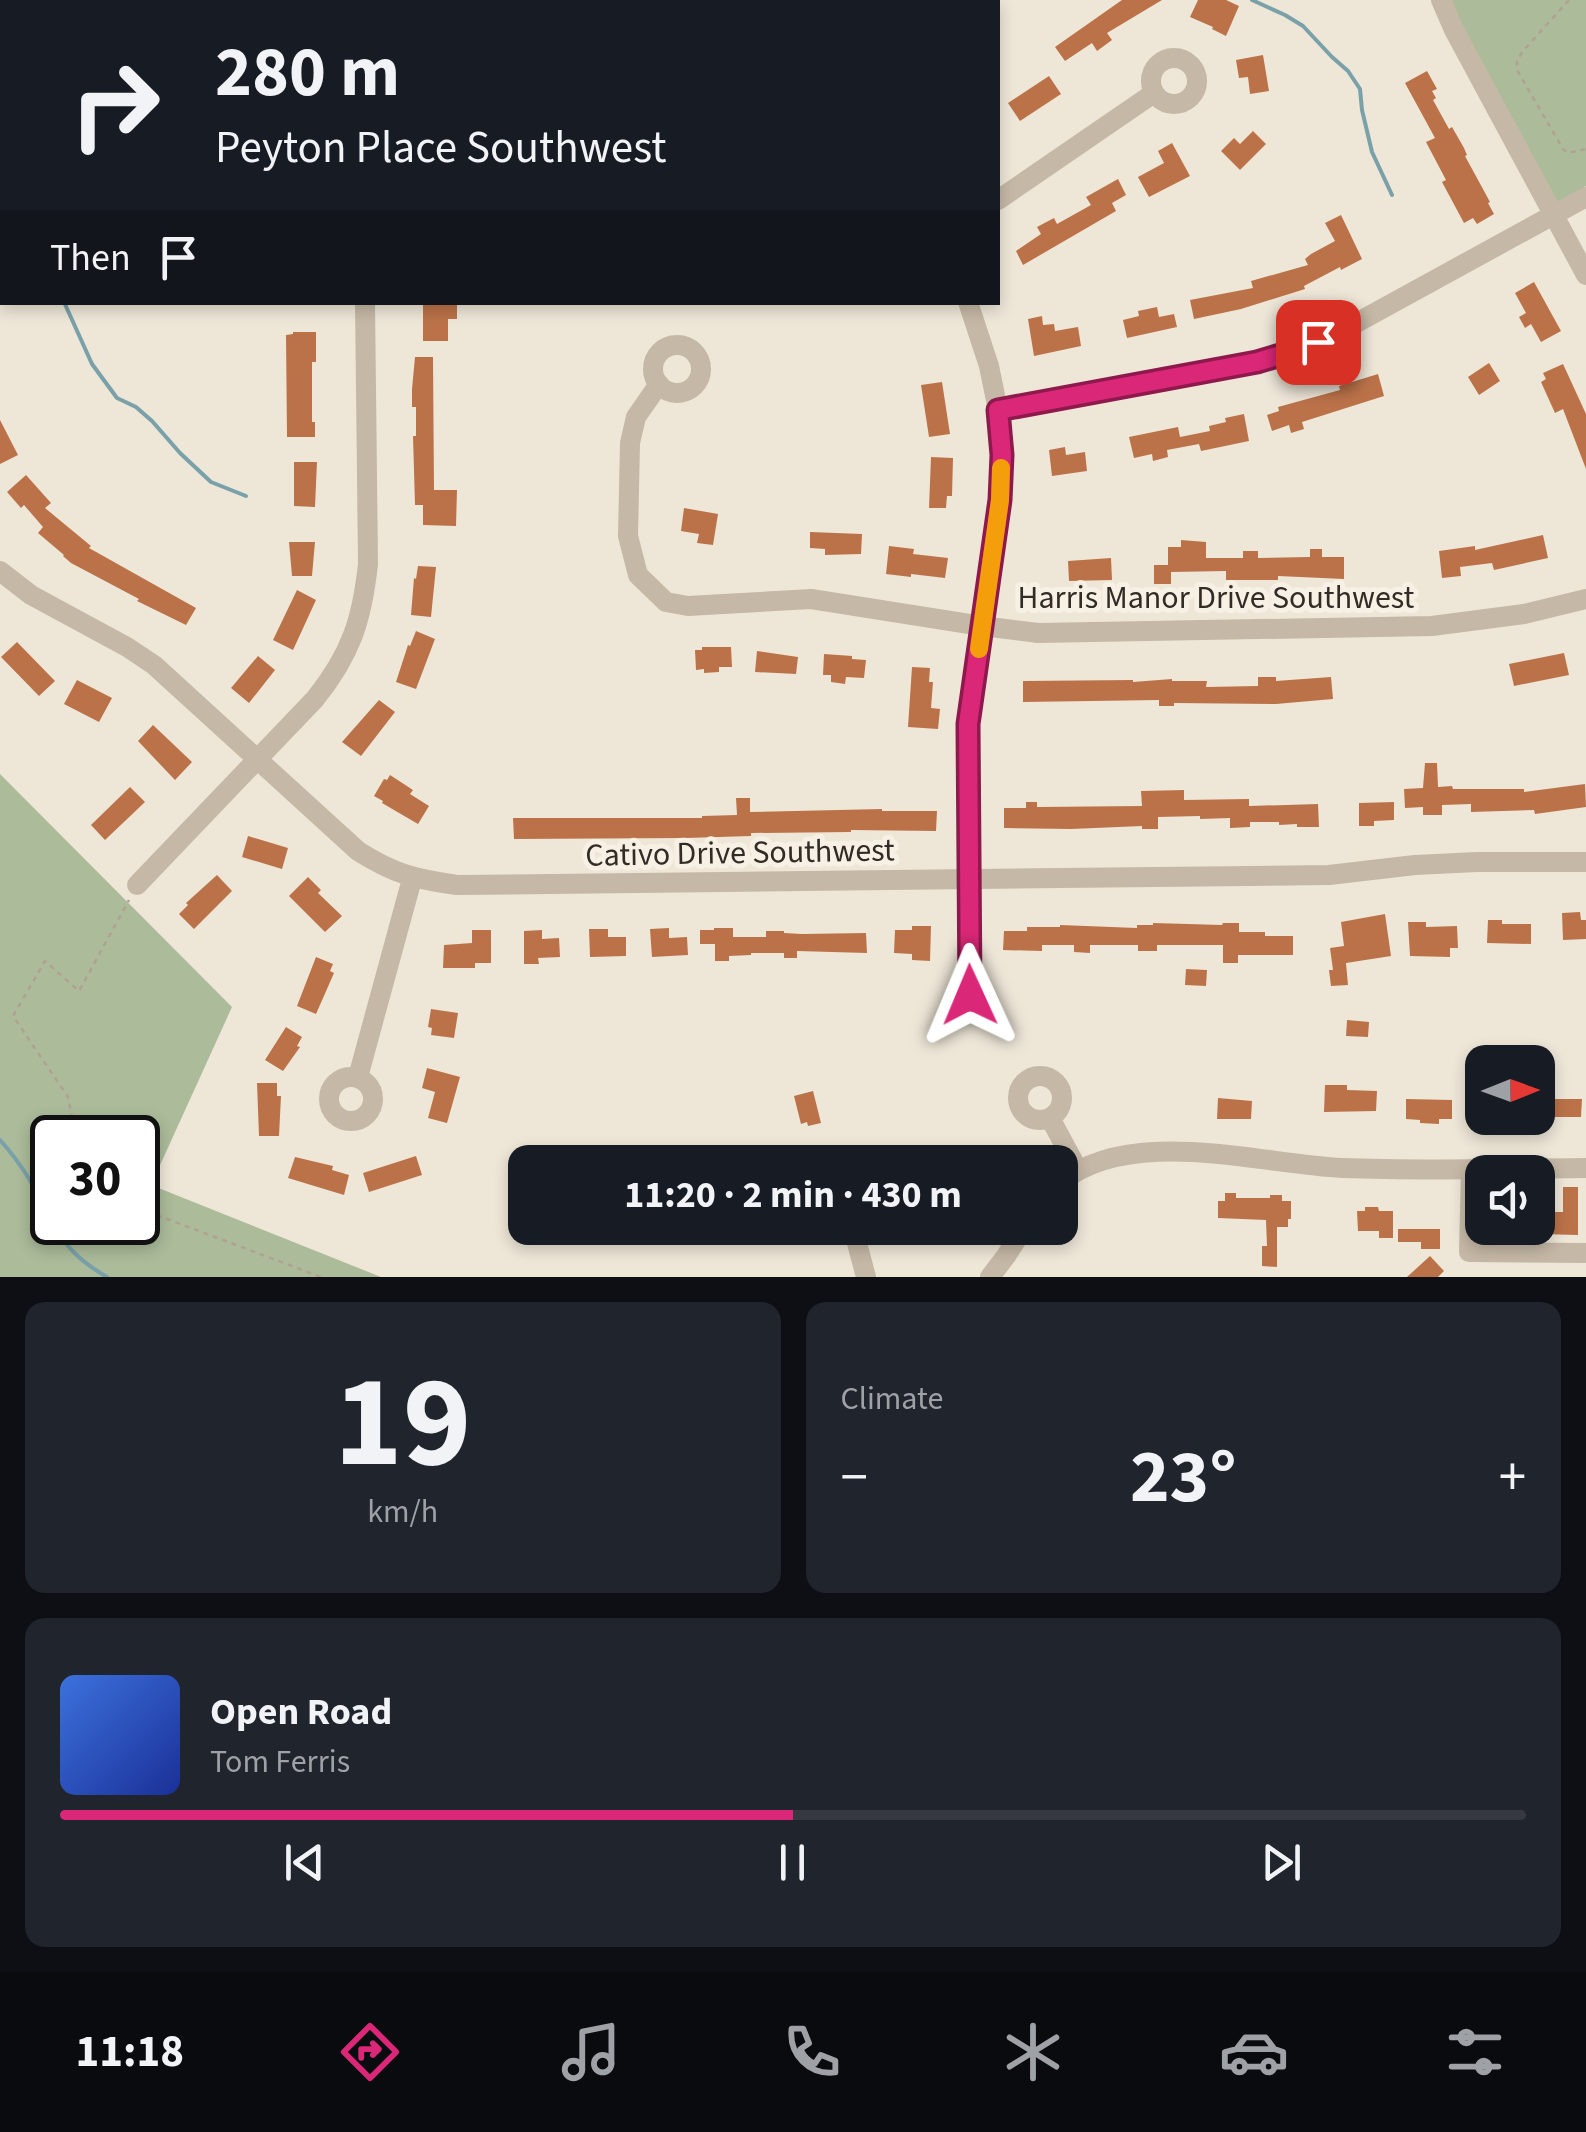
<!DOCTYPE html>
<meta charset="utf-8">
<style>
body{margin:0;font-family:"Source Sans 3",sans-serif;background:#20242c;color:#f1f3f6;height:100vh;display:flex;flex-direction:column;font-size:38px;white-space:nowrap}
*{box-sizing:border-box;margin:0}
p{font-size:32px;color:#9ea1a6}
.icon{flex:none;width:55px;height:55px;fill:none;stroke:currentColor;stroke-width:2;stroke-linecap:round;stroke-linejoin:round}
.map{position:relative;height:1277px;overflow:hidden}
.drawer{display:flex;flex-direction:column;gap:25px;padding:25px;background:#0d0f14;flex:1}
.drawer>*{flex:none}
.guide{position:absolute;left:0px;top:0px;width:1000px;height:305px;box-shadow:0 5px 15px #0003;background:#171b24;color:#f1f3f6;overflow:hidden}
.needle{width:65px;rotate:89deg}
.fabs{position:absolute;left:1465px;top:1045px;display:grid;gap:20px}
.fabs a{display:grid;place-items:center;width:90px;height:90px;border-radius:20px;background:#171b24;box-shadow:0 5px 15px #0003;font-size:50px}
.speed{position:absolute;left:30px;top:1115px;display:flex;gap:20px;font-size:50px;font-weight:700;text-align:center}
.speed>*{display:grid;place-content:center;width:130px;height:130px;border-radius:50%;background:#171b24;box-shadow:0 5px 15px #0003;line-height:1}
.speed .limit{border:5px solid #111;border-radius:15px;background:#fff;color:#111}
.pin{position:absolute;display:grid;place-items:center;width:85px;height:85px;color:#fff;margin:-42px;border-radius:20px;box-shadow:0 5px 15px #0006}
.me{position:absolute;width:110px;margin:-55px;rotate:359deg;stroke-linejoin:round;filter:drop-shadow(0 0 8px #0008)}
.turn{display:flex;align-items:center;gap:35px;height:210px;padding:0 50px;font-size:45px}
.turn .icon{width:130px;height:130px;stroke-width:2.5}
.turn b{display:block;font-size:70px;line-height:85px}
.then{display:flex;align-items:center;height:95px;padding:0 50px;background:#0003;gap:20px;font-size:38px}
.big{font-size:75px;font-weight:700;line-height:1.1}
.drawer .widget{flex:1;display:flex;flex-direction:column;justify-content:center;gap:15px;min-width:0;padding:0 35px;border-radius:20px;background:#20242c}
.drawer .dial{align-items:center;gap:0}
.dial b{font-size:130px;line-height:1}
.song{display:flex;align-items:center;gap:30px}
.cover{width:120px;height:120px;border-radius:15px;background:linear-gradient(135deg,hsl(220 70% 55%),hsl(230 70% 35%))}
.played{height:10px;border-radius:5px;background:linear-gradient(90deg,#db2777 50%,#363941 50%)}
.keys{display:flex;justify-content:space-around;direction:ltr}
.heat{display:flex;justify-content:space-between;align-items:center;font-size:55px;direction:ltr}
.drawer .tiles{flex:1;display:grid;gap:25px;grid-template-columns:1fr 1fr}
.widget:last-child{grid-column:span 2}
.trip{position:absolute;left:508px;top:1145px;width:570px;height:100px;border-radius:20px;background:#171b24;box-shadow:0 5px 15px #0003;font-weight:700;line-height:100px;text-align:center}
.menu{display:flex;height:160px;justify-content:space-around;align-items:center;background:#090b0e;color:#9ea1a6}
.menu .icon{width:70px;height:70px}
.menu .on{color:#db2777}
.menu b{font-size:45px;color:#f1f3f6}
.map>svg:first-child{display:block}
</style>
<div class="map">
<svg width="1586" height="1277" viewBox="0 0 1586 1277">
<rect width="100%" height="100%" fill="#eee7d8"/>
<g fill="#acbc9a" fill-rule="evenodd">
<path d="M 1439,0 L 1586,0 L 1586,186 L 1550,212 Z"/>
<path d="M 0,774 L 232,1007 L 151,1185 L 381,1277 L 0,1277 ZM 52,1138 L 138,1138 L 138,1222 L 52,1222 Z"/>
</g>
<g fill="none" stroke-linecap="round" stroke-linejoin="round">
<g stroke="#7aa1a9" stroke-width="4">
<path d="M 1252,0 L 1285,15 L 1303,26 L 1332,57 L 1348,71 L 1360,89 L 1362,110 L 1372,152 L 1392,195"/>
<path d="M 0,274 L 2,275"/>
<path d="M 64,302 L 92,364 L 117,398 L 136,407 L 152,421 L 180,453 L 211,482 L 246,496"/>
<path d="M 0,1140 C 23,1165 37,1191 52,1222"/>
<path d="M 53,1222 C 65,1248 83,1263 107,1277"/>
</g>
</g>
<g fill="#bb7249">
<path d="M 1122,0 L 1162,0 L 1107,33 L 1112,40 L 1097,51 L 1092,43 L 1065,61 L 1055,47 Z"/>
<path d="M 1198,0 L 1226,0 L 1239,6 L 1226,36 L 1212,29 L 1213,27 L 1190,17 Z"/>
<path d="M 1263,55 L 1269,91 L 1250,94 L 1248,77 L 1239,78 L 1236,60 Z"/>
<path d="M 1427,71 L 1437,89 L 1432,91 L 1436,98 L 1433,100 L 1449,129 L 1452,127 L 1464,148 L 1467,155 L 1465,156 L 1490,202 L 1488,203 L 1494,214 L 1477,224 L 1473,218 L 1464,223 L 1442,182 L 1446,180 L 1426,142 L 1435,138 L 1405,83 Z"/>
<path d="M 1049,76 L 1061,94 L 1020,121 L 1008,103 Z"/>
<path d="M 1253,131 L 1266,144 L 1240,170 L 1221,151 L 1234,138 L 1240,144 Z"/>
<path d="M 1172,143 L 1190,176 L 1149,197 L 1138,177 L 1164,163 L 1158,151 Z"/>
<path d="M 1118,179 L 1126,195 L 1112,203 L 1116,211 L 1023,265 L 1016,251 L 1041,234 L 1037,227 L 1054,218 L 1057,224 L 1091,205 L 1086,197 Z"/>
<path d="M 1341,215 L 1362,259 L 1341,270 L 1340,267 L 1304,286 L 1305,289 L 1241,309 L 1194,319 L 1190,300 L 1253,288 L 1251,281 L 1308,265 L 1305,259 L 1311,254 L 1335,241 L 1325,223 Z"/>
<path d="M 1534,282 L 1561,331 L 1541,342 L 1531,324 L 1525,328 L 1519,317 L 1526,313 L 1515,293 Z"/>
<path d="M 423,302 L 457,302 L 457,319 L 448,319 L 448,341 L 423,341 Z"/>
<path d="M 1157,307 L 1159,317 L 1174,314 L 1177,327 L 1127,338 L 1123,320 L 1139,316 L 1138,311 Z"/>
<path d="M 1042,316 L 1043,325 L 1054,324 L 1055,331 L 1078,327 L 1081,346 L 1034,356 L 1028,319 Z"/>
<path d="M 293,332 L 316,332 L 316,362 L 312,362 L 312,422 L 315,422 L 315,437 L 287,437 L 286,335 L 293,334 Z"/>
<path d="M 415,357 L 433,357 L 434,490 L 457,490 L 456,526 L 423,525 L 423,505 L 415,505 L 413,436 L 416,436 L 416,407 L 412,407 L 412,389 Z"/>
<path d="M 1489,363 L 1500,381 L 1479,395 L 1468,377 Z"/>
<path d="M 1563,364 L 1586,414 L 1586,469 L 1563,409 L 1555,413 L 1541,382 L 1546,379 L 1543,373 Z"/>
<path d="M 1378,374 L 1384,396 L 1302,422 L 1304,429 L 1291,433 L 1289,425 L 1272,431 L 1267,415 L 1279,411 L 1278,407 L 1340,390 L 1339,386 Z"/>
<path d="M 942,382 L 950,434 L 929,437 L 921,385 Z"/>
<path d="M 1244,414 L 1249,441 L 1201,451 L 1199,444 L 1167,450 L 1168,457 L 1153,461 L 1152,454 L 1134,458 L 1129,437 L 1178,427 L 1180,437 L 1210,431 L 1209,426 L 1226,422 L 1225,418 Z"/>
<path d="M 0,420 L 18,455 L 0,464 Z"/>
<path d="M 1065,447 L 1066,455 L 1085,452 L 1087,471 L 1052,476 L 1049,450 Z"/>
<path d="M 931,457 L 953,458 L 952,496 L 947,496 L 946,508 L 929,508 Z"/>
<path d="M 294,462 L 317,462 L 315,507 L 294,506 Z"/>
<path d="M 26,475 L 51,503 L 45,508 L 91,546 L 89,548 L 196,608 L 186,625 L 137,601 L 139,599 L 71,563 L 63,556 L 64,555 L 38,533 L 43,527 L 24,505 L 21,508 L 7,492 Z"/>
<path d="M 684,508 L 718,514 L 713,545 L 697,543 L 699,534 L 681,531 Z"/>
<path d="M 810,532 L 862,534 L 861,554 L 825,555 L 825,549 L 810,548 Z"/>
<path d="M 1543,535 L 1548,558 L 1494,570 L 1492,563 L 1460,567 L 1461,576 L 1442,578 L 1439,551 L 1475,546 L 1475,550 Z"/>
<path d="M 1181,540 L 1206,542 L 1206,558 L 1243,558 L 1243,551 L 1258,551 L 1258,558 L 1310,557 L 1310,549 L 1322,549 L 1322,557 L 1344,557 L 1344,579 L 1278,576 L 1278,580 L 1226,580 L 1226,571 L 1171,572 L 1171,584 L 1154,584 L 1154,565 L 1168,565 L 1168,547 L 1181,547 Z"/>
<path d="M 289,542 L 315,542 L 312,576 L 292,576 Z"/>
<path d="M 889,546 L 914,549 L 913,554 L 948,558 L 945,578 L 911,574 L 911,577 L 886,574 Z"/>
<path d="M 1111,558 L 1112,580 L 1069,581 L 1068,561 Z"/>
<path d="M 418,566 L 436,567 L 431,617 L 411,615 L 414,578 L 416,579 Z"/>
<path d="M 297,590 L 316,600 L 293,650 L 273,640 Z"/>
<path d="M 416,631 L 435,639 L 416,689 L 396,682 L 408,645 L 410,646 Z"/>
<path d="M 17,642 L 55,681 L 39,696 L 1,657 Z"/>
<path d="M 702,647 L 731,647 L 732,667 L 719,667 L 719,672 L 704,673 L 704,669 L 696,670 L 695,650 L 702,650 Z"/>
<path d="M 757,651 L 798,657 L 796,674 L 755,672 Z"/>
<path d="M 1564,653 L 1569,675 L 1514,686 L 1509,664 Z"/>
<path d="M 824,654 L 852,656 L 852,659 L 866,660 L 864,678 L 846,677 L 845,684 L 831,682 L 831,675 L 823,675 Z"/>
<path d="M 258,656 L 275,670 L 249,703 L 231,688 Z"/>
<path d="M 912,667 L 930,668 L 929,682 L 933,682 L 931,708 L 940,709 L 938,729 L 908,727 Z"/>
<path d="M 1258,677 L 1276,677 L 1276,681 L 1331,677 L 1333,699 L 1276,704 L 1174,703 L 1174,706 L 1159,706 L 1159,700 L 1023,702 L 1023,681 L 1133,680 L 1133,682 L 1172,679 L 1172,681 L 1207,681 L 1206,687 L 1258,686 Z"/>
<path d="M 77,680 L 112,698 L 99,722 L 64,704 Z"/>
<path d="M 379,700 L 395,712 L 361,756 L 342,742 Z"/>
<path d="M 153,725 L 192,762 L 175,780 L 138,741 Z"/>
<path d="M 1425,763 L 1437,763 L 1438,787 L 1452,786 L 1453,789 L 1524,789 L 1524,792 L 1585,784 L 1586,807 L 1535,814 L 1534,810 L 1471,812 L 1471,804 L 1442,805 L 1442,815 L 1423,815 L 1423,807 L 1405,808 L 1404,789 L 1423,788 Z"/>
<path d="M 390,775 L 413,790 L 410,794 L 429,806 L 418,824 L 382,803 L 383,801 L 374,796 L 384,779 L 387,780 Z"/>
<path d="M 130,787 L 145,802 L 105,840 L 91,825 Z"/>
<path d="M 1184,790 L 1184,800 L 1249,799 L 1249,806 L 1318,804 L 1319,827 L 1297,827 L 1297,824 L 1279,825 L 1279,822 L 1250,822 L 1250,827 L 1230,828 L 1230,818 L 1200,819 L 1200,816 L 1158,817 L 1158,829 L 1142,829 L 1142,826 L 1071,829 L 1004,828 L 1004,808 L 1026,808 L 1026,802 L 1037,802 L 1037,807 L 1142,806 L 1141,791 Z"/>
<path d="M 736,798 L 750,798 L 750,812 L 882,809 L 882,811 L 937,811 L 936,831 L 851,830 L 851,832 L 751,833 L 751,836 L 686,838 L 514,839 L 513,818 L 702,818 L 702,816 L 737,815 Z"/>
<path d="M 1394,802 L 1394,820 L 1374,821 L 1374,826 L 1359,826 L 1359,803 Z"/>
<path d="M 248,836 L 288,848 L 282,869 L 242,857 Z"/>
<path d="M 217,875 L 232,891 L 194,929 L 179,914 L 188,905 L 186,903 Z"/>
<path d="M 308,877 L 321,890 L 318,893 L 342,916 L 325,932 L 289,896 Z"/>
<path d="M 1580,912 L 1581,920 L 1586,920 L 1586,939 L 1563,940 L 1562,913 Z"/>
<path d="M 1385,914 L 1391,956 L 1346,963 L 1348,985 L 1331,986 L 1329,970 L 1333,970 L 1330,948 L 1344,946 L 1341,922 Z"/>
<path d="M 1488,920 L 1502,920 L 1502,924 L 1531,924 L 1531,944 L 1487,943 Z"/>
<path d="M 1408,922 L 1426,922 L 1426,927 L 1457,926 L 1458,948 L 1450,948 L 1450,957 L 1410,956 Z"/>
<path d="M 1153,923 L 1222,925 L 1223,923 L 1239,923 L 1239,932 L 1265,932 L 1265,936 L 1293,936 L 1293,955 L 1238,955 L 1238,963 L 1223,963 L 1223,945 L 1157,945 L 1157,951 L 1138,951 L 1138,945 L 1090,945 L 1090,953 L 1074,952 L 1074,945 L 1042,945 L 1042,951 L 1003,950 L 1004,931 L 1027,931 L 1027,927 L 1060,927 L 1060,925 L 1137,928 L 1137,925 L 1153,925 Z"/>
<path d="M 912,926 L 931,926 L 930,961 L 912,960 L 912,954 L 894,953 L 895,930 L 912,930 Z"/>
<path d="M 669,928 L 669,938 L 687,937 L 688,955 L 652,957 L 650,929 Z"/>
<path d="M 714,928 L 733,928 L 733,937 L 766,937 L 766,931 L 784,931 L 784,933 L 802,934 L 866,933 L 867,953 L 797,951 L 797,958 L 784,958 L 784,953 L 751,953 L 751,955 L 729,956 L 729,961 L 715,961 L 715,944 L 700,944 L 700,930 L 714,930 Z"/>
<path d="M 589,929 L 608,929 L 608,937 L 626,937 L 626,956 L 590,957 Z"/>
<path d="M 472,930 L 491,930 L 491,963 L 475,963 L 475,968 L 443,968 L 444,945 L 472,943 Z"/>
<path d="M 542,930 L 542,939 L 559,938 L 560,957 L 538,958 L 539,964 L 524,964 L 524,931 Z"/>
<path d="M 316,957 L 333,964 L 330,971 L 334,973 L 316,1014 L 297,1006 Z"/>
<path d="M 1186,969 L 1207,970 L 1206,986 L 1185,985 Z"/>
<path d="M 431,1009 L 458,1013 L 454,1038 L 431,1035 L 432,1028 L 428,1027 Z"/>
<path d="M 1347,1020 L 1369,1022 L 1368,1037 L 1346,1036 Z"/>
<path d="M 286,1027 L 302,1037 L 297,1046 L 300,1047 L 283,1071 L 265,1060 Z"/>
<path d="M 427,1068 L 460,1077 L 447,1123 L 428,1118 L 435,1092 L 422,1088 Z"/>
<path d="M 257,1083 L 277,1083 L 277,1096 L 281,1096 L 279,1136 L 259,1136 Z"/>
<path d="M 1325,1085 L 1347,1085 L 1347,1090 L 1377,1091 L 1376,1111 L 1324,1112 Z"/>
<path d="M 813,1091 L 821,1123 L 808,1126 L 807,1122 L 801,1124 L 794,1096 Z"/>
<path d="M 1218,1098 L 1252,1101 L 1251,1119 L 1217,1119 Z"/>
<path d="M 1406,1099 L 1452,1100 L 1452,1119 L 1439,1119 L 1439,1124 L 1420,1123 L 1420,1120 L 1406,1119 Z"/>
<path d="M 1538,1099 L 1582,1099 L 1581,1117 L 1538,1117 Z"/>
<path d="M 416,1156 L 422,1175 L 369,1192 L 363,1173 Z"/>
<path d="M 295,1157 L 333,1166 L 332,1170 L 349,1175 L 344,1195 L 288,1178 Z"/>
<path d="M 1563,1187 L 1578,1187 L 1578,1235 L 1538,1234 L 1538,1212 L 1563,1212 Z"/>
<path d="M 1225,1193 L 1236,1193 L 1236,1198 L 1270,1198 L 1270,1195 L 1282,1195 L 1282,1201 L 1291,1201 L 1291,1219 L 1288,1219 L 1288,1227 L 1277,1227 L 1277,1267 L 1262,1266 L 1262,1246 L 1267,1246 L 1266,1220 L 1218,1218 L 1218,1201 L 1225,1201 Z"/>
<path d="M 1365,1207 L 1378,1207 L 1379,1211 L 1393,1211 L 1393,1238 L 1379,1238 L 1379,1231 L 1358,1231 L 1357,1211 L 1365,1211 Z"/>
<path d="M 1398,1229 L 1440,1229 L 1440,1249 L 1421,1249 L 1421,1242 L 1398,1242 Z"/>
<path d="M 1430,1256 L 1444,1271 L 1438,1277 L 1407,1277 Z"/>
</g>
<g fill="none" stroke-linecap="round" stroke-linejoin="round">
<g stroke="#b1a290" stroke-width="2.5" stroke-dasharray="5 5" stroke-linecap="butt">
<path d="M 1569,0 L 1522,52 L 1517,61 L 1517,70 L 1563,149 L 1568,153 L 1586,149"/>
<path d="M 76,1138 L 68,1097 L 13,1016 L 45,961 L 79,991 L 129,900"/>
<path d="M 138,1208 L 321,1277"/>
</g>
<g stroke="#c5b8a6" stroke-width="20">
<path d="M 333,0 L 335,2"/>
<path d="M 705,0 L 708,2"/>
<path d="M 1441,0 L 1454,30 L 1586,275"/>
<path d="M 818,2 L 820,0"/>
<path d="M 0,15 L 2,20"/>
<circle cx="1174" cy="81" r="23"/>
<path d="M 998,200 L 1154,93"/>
<path d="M 968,302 L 989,366 L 998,410 L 1001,455 L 1000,500 L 969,724 L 970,995"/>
<circle cx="677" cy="369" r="24"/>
<path d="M 659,384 L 636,417 L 630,443 L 628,536 L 638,575 L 666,602 L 688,606 L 811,599 L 982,626 L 1038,633 L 1432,626 L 1524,614 L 1586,599"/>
<path d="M 998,410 L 1257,362 L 1297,351 L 1338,333 L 1586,197"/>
<path d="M 0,571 L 31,595 L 127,647 L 154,665 L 358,851 C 394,874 415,879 457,885 L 1329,875 L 1415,865 L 1477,862 L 1586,862"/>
<path d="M 137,885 L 315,699 C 351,654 362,620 368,564 L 365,302"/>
<circle cx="1040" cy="1098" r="22"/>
<circle cx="351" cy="1099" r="22"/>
<path d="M 358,1077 L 412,879"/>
<path d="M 1050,1118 L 1078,1170"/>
<path d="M 836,1162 L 851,1162"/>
<path d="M 1471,1169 L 1469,1252 L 1586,1253"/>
<path d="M 1060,1183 C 1130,1125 1258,1164 1342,1168 C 1423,1171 1505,1169 1586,1168"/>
<path d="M 853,1228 L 866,1277"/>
<path d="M 990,1277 L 1006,1256 L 1024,1228"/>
</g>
</g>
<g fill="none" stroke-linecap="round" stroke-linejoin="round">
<g stroke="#8e194d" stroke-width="25">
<path id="route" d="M 970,995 L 968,724 L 1000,500 L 1002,455 L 998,410 L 1257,362 L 1297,350 L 1318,342"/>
</g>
<use href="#route" stroke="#db2777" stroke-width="18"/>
<path stroke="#f59e0b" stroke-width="18" d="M 979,649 L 1000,500 L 1001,468"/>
</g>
<g text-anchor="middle" stroke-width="10" stroke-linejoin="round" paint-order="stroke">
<g font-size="32" fill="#322b26" stroke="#f7f0e4">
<text x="1216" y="608">Harris Manor Drive Southwest</text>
<text transform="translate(740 852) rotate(-1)" y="11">Cativo Drive Southwest</text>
</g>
</g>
</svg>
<div class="fabs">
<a><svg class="needle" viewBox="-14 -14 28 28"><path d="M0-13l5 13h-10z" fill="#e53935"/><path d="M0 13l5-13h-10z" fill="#9ea1a6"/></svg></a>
<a><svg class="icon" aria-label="sound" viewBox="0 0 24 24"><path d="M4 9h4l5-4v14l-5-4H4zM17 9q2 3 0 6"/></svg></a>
</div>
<div class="speed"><div class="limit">30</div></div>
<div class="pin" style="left:1318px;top:342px;background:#d93025"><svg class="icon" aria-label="arrive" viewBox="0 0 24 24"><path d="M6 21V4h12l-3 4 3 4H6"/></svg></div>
<svg class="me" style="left:970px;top:995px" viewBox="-20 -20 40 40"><path d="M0-17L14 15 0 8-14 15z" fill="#db2777" stroke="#fff" stroke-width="4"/></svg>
<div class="trip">11:20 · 2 min · 430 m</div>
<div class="guide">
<div class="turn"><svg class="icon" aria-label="right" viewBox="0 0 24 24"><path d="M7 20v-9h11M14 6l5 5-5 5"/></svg><div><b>280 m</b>Peyton Place Southwest</div></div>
<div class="then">Then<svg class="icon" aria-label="arrive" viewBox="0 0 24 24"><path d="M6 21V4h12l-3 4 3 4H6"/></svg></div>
</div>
</div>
<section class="drawer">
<div class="tiles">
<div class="widget dial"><b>19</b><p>km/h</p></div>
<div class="widget"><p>Climate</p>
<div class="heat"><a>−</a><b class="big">23°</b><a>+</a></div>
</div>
<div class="widget">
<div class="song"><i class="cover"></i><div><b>Open Road</b><p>Tom Ferris</p></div></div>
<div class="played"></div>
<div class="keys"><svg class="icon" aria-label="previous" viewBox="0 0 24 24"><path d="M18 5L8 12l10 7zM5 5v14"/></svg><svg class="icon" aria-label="pause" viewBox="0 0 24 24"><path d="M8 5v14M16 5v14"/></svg><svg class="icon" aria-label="next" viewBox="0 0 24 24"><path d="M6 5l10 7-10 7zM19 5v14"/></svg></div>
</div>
</div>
</section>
<nav class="menu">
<b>11:18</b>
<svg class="icon on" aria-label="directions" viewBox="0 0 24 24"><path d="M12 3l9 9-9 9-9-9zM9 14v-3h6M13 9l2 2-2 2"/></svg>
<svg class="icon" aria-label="music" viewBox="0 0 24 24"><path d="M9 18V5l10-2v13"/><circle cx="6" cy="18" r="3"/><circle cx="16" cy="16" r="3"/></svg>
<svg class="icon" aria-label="phone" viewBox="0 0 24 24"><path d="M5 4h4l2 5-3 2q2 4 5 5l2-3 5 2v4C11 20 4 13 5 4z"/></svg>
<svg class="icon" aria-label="climate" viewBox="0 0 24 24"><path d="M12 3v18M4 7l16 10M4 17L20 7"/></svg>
<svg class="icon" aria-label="car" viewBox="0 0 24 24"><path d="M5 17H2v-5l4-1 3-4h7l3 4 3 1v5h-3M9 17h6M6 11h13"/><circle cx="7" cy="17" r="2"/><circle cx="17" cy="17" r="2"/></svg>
<svg class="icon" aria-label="filters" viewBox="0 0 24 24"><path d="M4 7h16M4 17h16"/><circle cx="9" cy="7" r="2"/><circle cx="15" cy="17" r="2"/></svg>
</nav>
